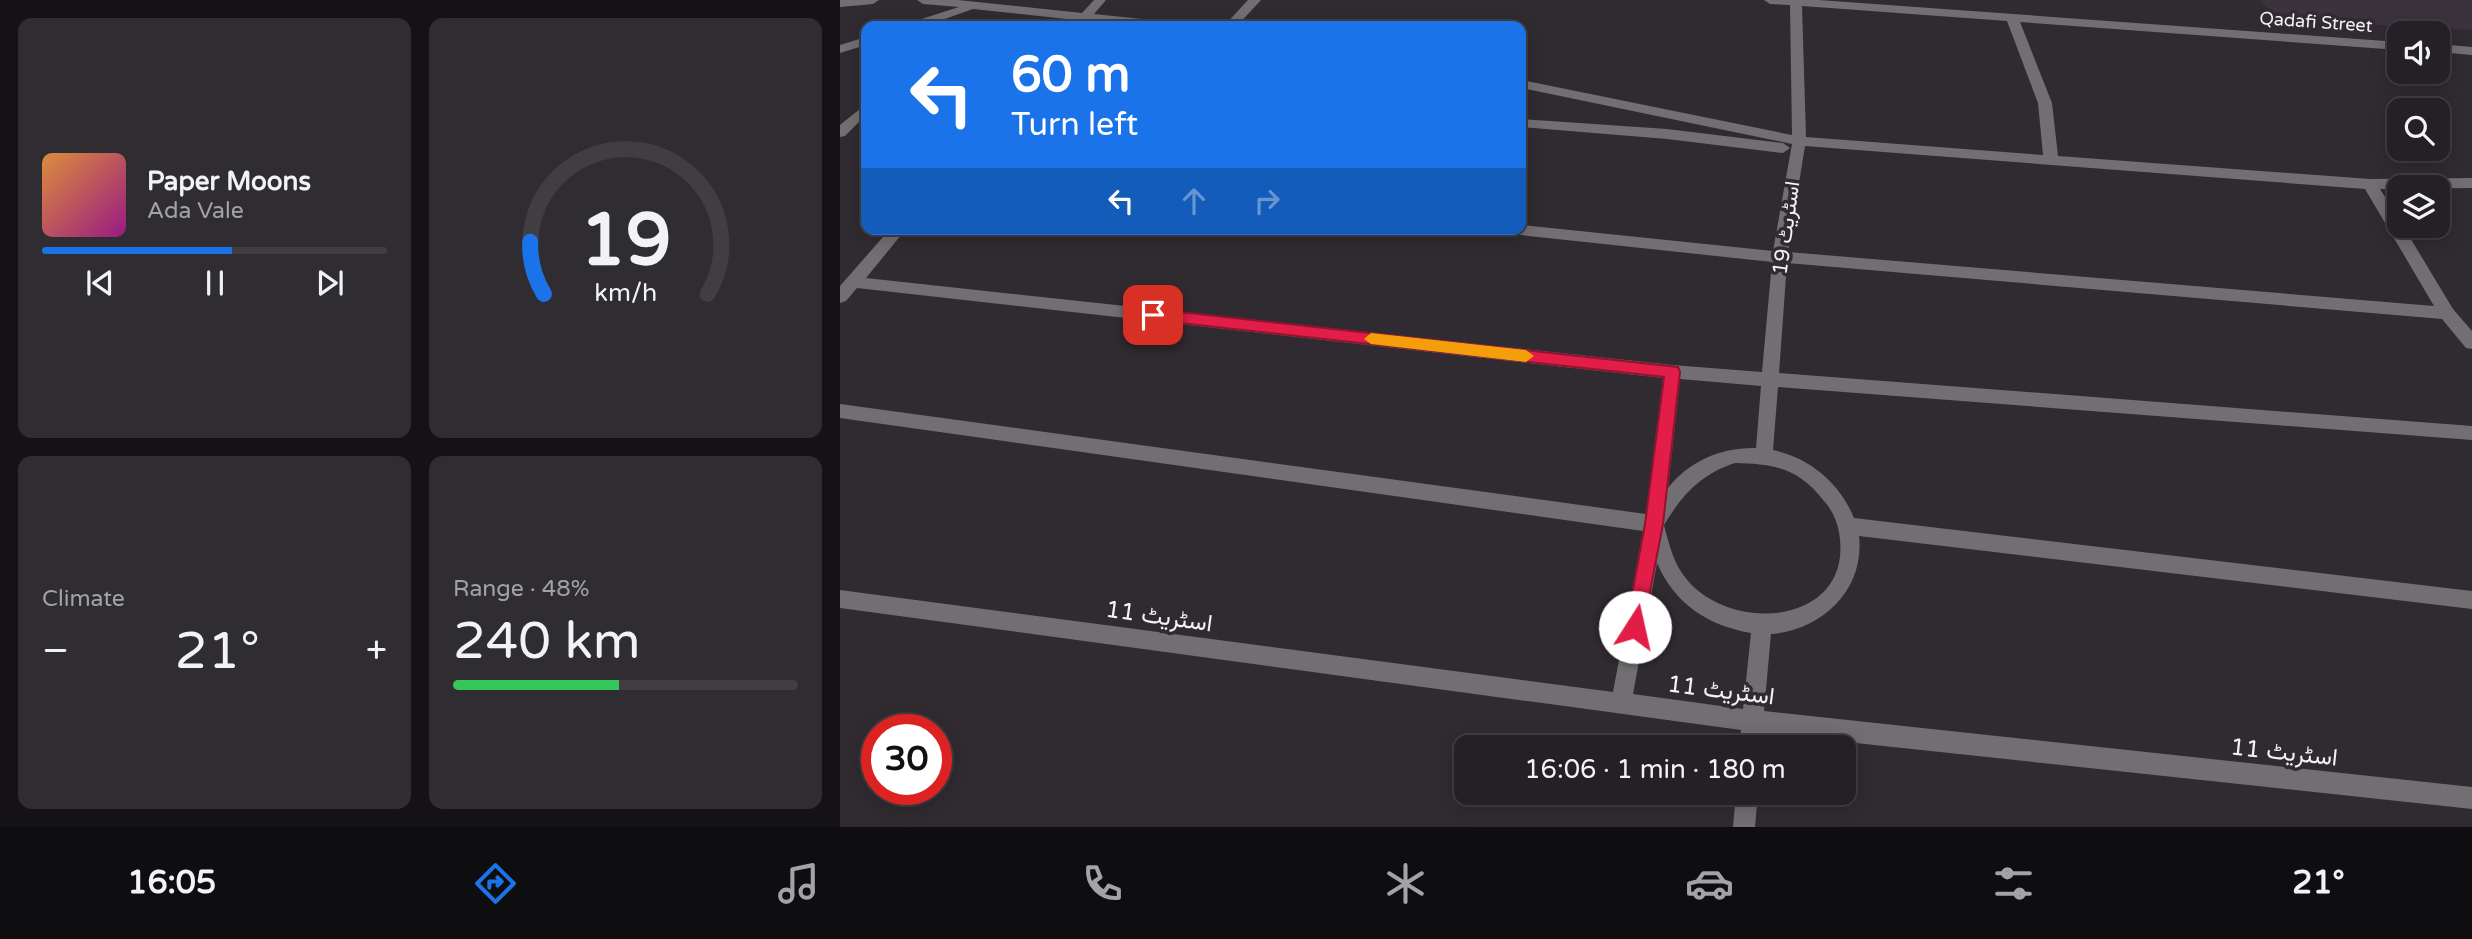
<!DOCTYPE html>
<meta charset="utf-8">
<style>
body{margin:0;font-family:"Varela Round",Vazirmatn,sans-serif;background:#302d32;color:#f1f3f6;height:100vh;display:flex;flex-direction:column;font-size:26px;white-space:nowrap}
*{box-sizing:border-box;margin:0}
p{font-size:23px;color:#a3a3a7}
.icon{flex:none;width:38px;height:38px;fill:none;stroke:currentColor;stroke-width:2;stroke-linecap:round;stroke-linejoin:round}
.map{position:relative;flex:1;overflow:hidden}
.drawer{display:flex;flex-direction:column;gap:18px;padding:18px;background:#141214;width:840px}
.drawer>*{flex:none}
.hud{position:absolute;left:21px;top:21px;width:665px;height:214px;border-radius:14px;box-shadow:0 4px 18px #0003,0 0 0 2px #413e42;background:#1a73e8;color:#fff;overflow:hidden}
.buttons{position:absolute;left:1547px;top:21px;display:grid;gap:14px}
.buttons a{display:grid;place-items:center;width:63px;height:63px;border-radius:14px;background:#242025;box-shadow:0 4px 18px #0003,0 0 0 2px #413e42;font-size:35px}
.speed{position:absolute;left:21px;top:714px;display:flex;gap:14px;font-size:35px;font-weight:700;text-align:center}
.speed>*{display:grid;place-content:center;width:91px;height:91px;border-radius:50%;background:#242025;box-shadow:0 4px 18px #0003,0 0 0 2px #413e42;line-height:1}
.speed .limit{border:10px solid #d22;background:#fff;color:#111}
.pin{position:absolute;display:grid;place-items:center;width:60px;height:60px;color:#fff;margin:-30px;border-radius:14px;box-shadow:0 4px 10px #0006}
.me{position:absolute;width:77px;margin:-38px;rotate:10deg;stroke-linejoin:round;filter:drop-shadow(0 0 5px #0008)}
.turn{display:flex;align-items:center;gap:24px;height:147px;padding:0 35px;font-size:32px}
.turn .icon{width:91px;height:91px;stroke-width:2.5}
.turn b{display:block;font-size:49px;line-height:60px}
.lanes{display:flex;align-items:center;height:66px;padding:0 35px;background:#0003;justify-content:center;gap:35px;direction:ltr}
.lanes .off{opacity:.35}
.big{font-size:52px;font-weight:600;line-height:1.1}
.drawer .tile{flex:1;display:flex;flex-direction:column;justify-content:center;gap:10px;min-width:0;padding:0 24px;border-radius:14px;background:#302d32}
.drawer .dial{align-items:center;gap:0}
.dial svg{height:182px;overflow:visible;fill:none;stroke:#413e42;stroke-width:7;stroke-linecap:round;text-anchor:middle}
.dial text{fill:#f1f3f6;stroke:none}
.song{display:flex;align-items:center;gap:21px}
.cover{width:84px;height:84px;border-radius:10px;background:linear-gradient(135deg,hsl(30 70% 55%),hsl(310 70% 35%))}
.played{height:7px;border-radius:4px;background:linear-gradient(90deg,#1a73e8 55%,#413e42 55%)}
.keys{display:flex;justify-content:space-around;direction:ltr}
.heat{display:flex;justify-content:space-between;align-items:center;font-size:38px;direction:ltr}
.charge{height:10px;border-radius:5px;background:linear-gradient(90deg,#34c759 48%,#413e42 0)}
.drawer .tiles{flex:1;display:grid;gap:18px;grid-template-columns:repeat(2,1fr)}
.trip{position:absolute;left:614px;top:735px;width:402px;height:70px;border-radius:14px;background:#242025;box-shadow:0 4px 18px #0003,0 0 0 2px #413e42;font-weight:600;line-height:70px;text-align:center}
.dock{display:flex;height:112px;justify-content:space-around;align-items:center;background:#0e0d0f;color:#a3a3a7}
.dock .icon{width:49px;height:49px}
.dock .active{color:#1a73e8}
.dock b{font-size:32px;color:#f1f3f6}
main{display:flex;flex:1;min-height:0}
.map>svg:first-child{display:block}
</style>
<main>
<section class="drawer">
<div class="tiles">
<div class="tile">
<div class="song"><i class="cover"></i><div><b>Paper Moons</b><p>Ada Vale</p></div></div>
<div class="played"></div>
<div class="keys"><svg class="icon" aria-label="previous" viewBox="0 0 24 24"><path d="M18 5L8 12l10 7zM5 5v14"/></svg><svg class="icon" aria-label="pause" viewBox="0 0 24 24"><path d="M8 5v14M16 5v14"/></svg><svg class="icon" aria-label="next" viewBox="0 0 24 24"><path d="M6 5l10 7-10 7zM19 5v14"/></svg></div>
</div>
<div class="tile dial"><svg viewBox="0 0 100 80">
<path d="M14 69A42 42 0 1 1 86 69"/>
<path d="M14 69A42 42 0 0 1 8 46" stroke="#1a73e8"/>
<text x="50" y="56" font-size="32" font-weight="700">19</text>
<text x="50" y="72" font-size="11">km/h</text>
</svg></div>
<div class="tile"><p>Climate</p>
<div class="heat"><a>−</a><b class="big">21°</b><a>+</a></div>
</div>
<div class="tile"><p>Range · 48%</p><b class="big">240 km</b><div class="charge"></div></div>
</div>
</section>
<div class="map">
<svg width="1632" height="827" viewBox="0 0 1632 827">
<rect width="100%" height="100%" fill="#302b31"/>
<path fill="#3b323e" d="M 1419,0 L 1632,0 L 1632,30 L 1441,20 Z"/>
<g fill="none" stroke-linecap="round" stroke-linejoin="round">
<g fill="#716f72" fill-rule="evenodd">
<path d="M 0,0 L 39,0 L 33,4 L 0,7 Z"/>
<path d="M 77,0 L 118,0 L 242,13 L 254,0 L 266,0 L 254,14 L 331,22 L 337,26 L 298,26 L 248,21 L 244,26 L 234,26 L 236,20 L 133,9 L 85,26 L 67,26 L 69,23 L 119,7 L 83,4 Z"/>
<path d="M 408,0 L 421,0 L 397,26 L 384,26 Z"/>
<path d="M 924,0 L 979,0 L 1559,42 L 1559,50 L 1180,22 L 1212,103 L 1218,156 L 1530,179 L 1632,178 L 1632,188 L 1540,189 L 1559,220 L 1559,226 L 1563,226 L 1613,309 L 1632,331 L 1632,349 L 1626,348 L 1602,319 L 947,263 L 939,373 L 1632,426 L 1632,440 L 938,387 L 933,450 C 970,458 1000,483 1014,518 L 1632,591 L 1632,609 L 1019,536 C 1025,589 983,630 931,634 L 924,711 L 1632,787 L 1632,809 L 922,733 L 921,747 L 899,747 L 901,730 L 0,608 L 0,590 L 773,692 L 803,531 L 0,418 L 0,404 L 806,514 L 823,378 L 17,288 L 6,301 L 0,303 L 0,286 L 50,229 L 66,229 L 26,278 L 832,365 L 922,372 L 932,262 L 671,234 L 664,229 L 681,229 L 681,225 L 933,251 L 952,144 L 681,88 L 681,80 L 952,135 L 950,5 L 930,4 ZM 962,6 L 1167,21 L 1198,103 L 1203,155 L 966,137 ZM 965,146 L 1525,189 L 1594,306 L 948,252 ZM 840,379 L 921,386 L 916,448 C 882,447 849,461 828,488 ZM 895,463 C 935,464 958,468 984,501 C 994,512 999,526 1000,540 C 1009,629 879,635 840,570 C 832,557 828,540 824,525 C 842,495 861,474 895,463 ZM 817,563 C 834,603 868,626 911,633 L 903,709 L 793,694 Z"/>
<path d="M 26,37 L 26,45 L 0,53 L 0,45 Z"/>
<path d="M 1598,44 L 1632,47 L 1632,55 L 1598,52 Z"/>
<path d="M 26,104 L 26,115 L 5,136 L 0,137 L 0,125 Z"/>
<path d="M 681,119 L 827,129 L 943,143 L 950,148 L 943,153 L 827,139 L 681,127 Z"/>
<path d="M 896,793 L 918,793 L 915,827 L 893,827 Z"/>
</g>
</g>
<path fill="#e11d48" stroke="#92132f" stroke-width="2" d="M 313,309 L 838,367 L 840,372 L 823,524 L 802,633 L 795,636 L 789,633 L 786,627 L 805,524 L 824,377 L 313,320 L 306,315 Z"/>
<path fill="#f59e0b" d="M 531,333 L 686,350 L 694,356 L 686,362 L 531,344 L 524,339 Z"/>
<g text-anchor="middle" stroke-width="7" stroke-linejoin="round" paint-order="stroke">
<g font-size="18" fill="#f5f1f6" stroke="#302b31">
<text transform="translate(1476 22) rotate(4)" y="6">Qadafi Street</text>
</g>
<g font-size="21" fill="#f5f1f6" stroke="#302b31">
<text transform="translate(946 228) rotate(-82)" y="7">اسٹریٹ 19</text>
</g>
<g font-size="24" fill="#f5f1f6" stroke="#302b31">
<text transform="translate(319 616) rotate(8)" y="8">اسٹریٹ 11</text>
<text transform="translate(881 690) rotate(7)" y="8">اسٹریٹ 11</text>
<text transform="translate(1444 752) rotate(6)" y="8">اسٹریٹ 11</text>
</g>
</g>
</svg>
<div class="buttons">
<a><svg class="icon" aria-label="sound" viewBox="0 0 24 24"><path d="M4 9h4l5-4v14l-5-4H4zM17 9q2 3 0 6"/></svg></a>
<a><svg class="icon" aria-label="search" viewBox="0 0 24 24"><circle cx="10" cy="10" r="6"/><path d="M15 15l6 6"/></svg></a>
<a><svg class="icon" aria-label="layers" viewBox="0 0 24 24"><path d="M12 4l9 5-9 5-9-5zM3 14l9 5 9-5"/></svg></a>
</div>
<div class="speed"><div class="limit">30</div></div>
<div class="pin" style="left:313px;top:315px;background:#d93025"><svg class="icon" aria-label="arrive" viewBox="0 0 24 24"><path d="M6 21V4h12l-3 4 3 4H6"/></svg></div>
<svg class="me" style="left:795px;top:627px" viewBox="-20 -20 40 40"><circle r="19" fill="#fff"/><path d="M0-13L10 11 0 6-10 11z" fill="#e11d48"/></svg>
<div class="trip">16:06 · 1 min · 180 m</div>
<div class="hud">
<div class="turn"><svg class="icon" aria-label="left" viewBox="0 0 24 24"><path d="M17 20v-9H6M10 6l-5 5 5 5"/></svg><div><b>60 m</b>Turn left</div></div>
<div class="lanes"><svg class="icon" aria-label="left" viewBox="0 0 24 24"><path d="M17 20v-9H6M10 6l-5 5 5 5"/></svg><svg class="icon off" aria-label="ahead" viewBox="0 0 24 24"><path d="M12 20V5M6 11l6-6 6 6"/></svg><svg class="icon off" aria-label="right" viewBox="0 0 24 24"><path d="M7 20v-9h11M14 6l5 5-5 5"/></svg></div>
</div>
</div>
</main>
<nav class="dock">
<b>16:05</b>
<svg class="icon active" aria-label="directions" viewBox="0 0 24 24"><path d="M12 3l9 9-9 9-9-9zM9 14v-3h6M13 9l2 2-2 2"/></svg>
<svg class="icon" aria-label="music" viewBox="0 0 24 24"><path d="M9 18V5l10-2v13"/><circle cx="6" cy="18" r="3"/><circle cx="16" cy="16" r="3"/></svg>
<svg class="icon" aria-label="phone" viewBox="0 0 24 24"><path d="M5 4h4l2 5-3 2q2 4 5 5l2-3 5 2v4C11 20 4 13 5 4z"/></svg>
<svg class="icon" aria-label="climate" viewBox="0 0 24 24"><path d="M12 3v18M4 7l16 10M4 17L20 7"/></svg>
<svg class="icon" aria-label="car" viewBox="0 0 24 24"><path d="M5 17H2v-5l4-1 3-4h7l3 4 3 1v5h-3M9 17h6M6 11h13"/><circle cx="7" cy="17" r="2"/><circle cx="17" cy="17" r="2"/></svg>
<svg class="icon" aria-label="filters" viewBox="0 0 24 24"><path d="M4 7h16M4 17h16"/><circle cx="9" cy="7" r="2"/><circle cx="15" cy="17" r="2"/></svg>
<b>21°</b>
</nav>
